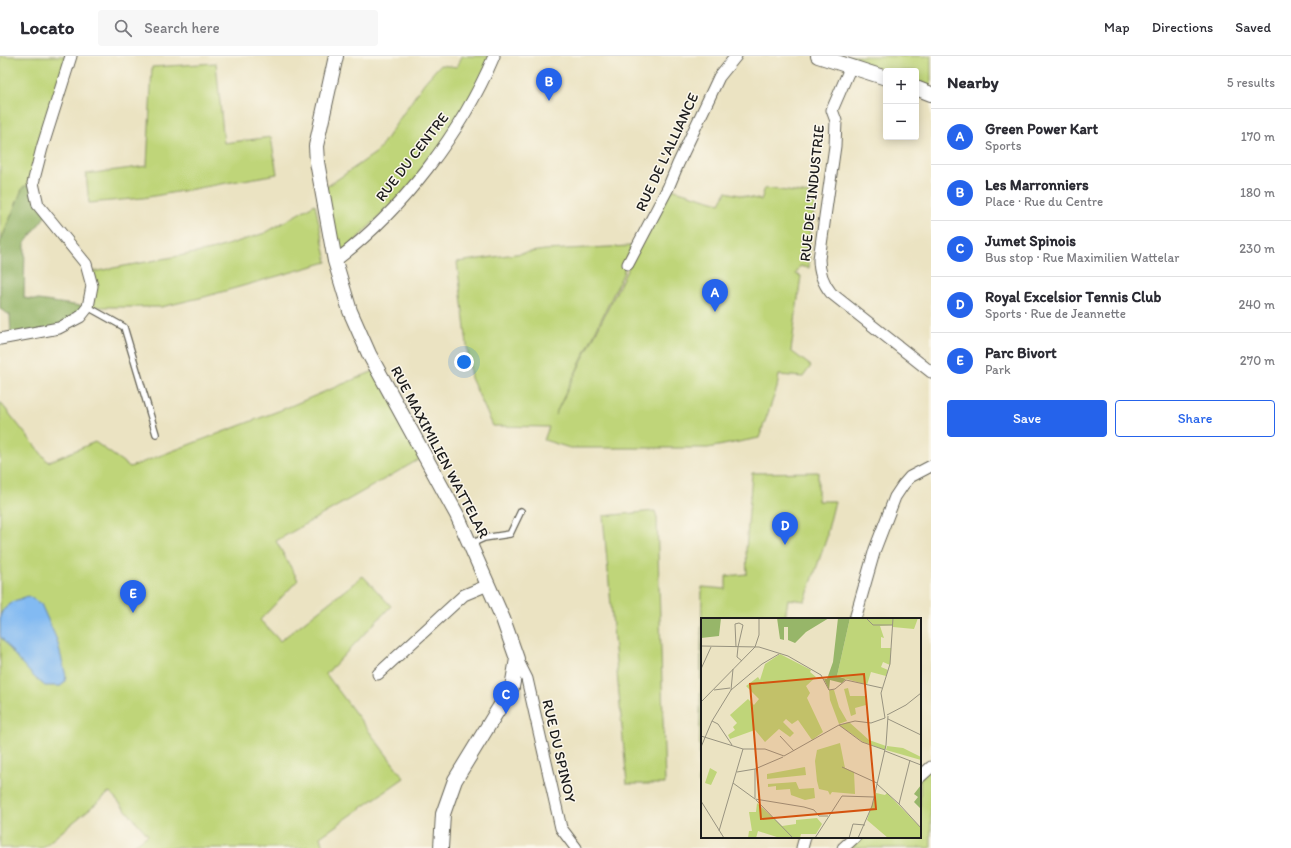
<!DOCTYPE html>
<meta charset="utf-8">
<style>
body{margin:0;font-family:Itim,sans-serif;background:#f7f7f7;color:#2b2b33}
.controls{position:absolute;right:12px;top:12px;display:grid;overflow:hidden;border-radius:4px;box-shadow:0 2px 10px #0003}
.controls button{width:36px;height:36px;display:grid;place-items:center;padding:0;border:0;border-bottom:1px solid #e1e1e2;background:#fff;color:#2b2b33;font:20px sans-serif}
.you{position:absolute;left:464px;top:306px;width:14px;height:14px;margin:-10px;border:3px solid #fff;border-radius:50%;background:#1a73e8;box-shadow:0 0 0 6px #1a73e833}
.badge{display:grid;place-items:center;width:26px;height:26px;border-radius:50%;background:#2563eb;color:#fff;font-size:13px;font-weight:700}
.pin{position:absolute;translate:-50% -33px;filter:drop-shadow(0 1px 2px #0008)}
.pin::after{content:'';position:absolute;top:21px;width:14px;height:12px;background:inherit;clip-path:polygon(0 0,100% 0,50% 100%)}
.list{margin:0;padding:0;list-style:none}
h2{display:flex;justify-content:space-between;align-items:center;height:52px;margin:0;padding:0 16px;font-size:17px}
h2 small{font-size:13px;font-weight:400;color:#7c7c81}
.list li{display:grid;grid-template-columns:26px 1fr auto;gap:12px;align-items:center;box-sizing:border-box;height:56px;padding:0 16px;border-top:1px solid #e1e1e2}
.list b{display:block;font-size:15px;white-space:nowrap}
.list p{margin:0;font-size:13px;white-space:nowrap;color:#7c7c81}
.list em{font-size:13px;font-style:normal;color:#7c7c81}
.actions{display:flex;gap:8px;padding:12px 16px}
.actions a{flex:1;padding:9px 0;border:1px solid #2563eb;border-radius:4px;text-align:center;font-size:14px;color:#2563eb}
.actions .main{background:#2563eb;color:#fff}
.icon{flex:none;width:22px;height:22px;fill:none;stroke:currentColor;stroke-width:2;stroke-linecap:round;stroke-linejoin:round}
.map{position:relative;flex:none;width:931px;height:792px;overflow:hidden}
header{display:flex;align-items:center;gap:24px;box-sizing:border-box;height:56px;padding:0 20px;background:#fff;border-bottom:1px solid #e1e1e2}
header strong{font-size:19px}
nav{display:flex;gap:22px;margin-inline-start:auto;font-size:14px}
.search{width:280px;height:36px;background:#f7f7f7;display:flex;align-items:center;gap:10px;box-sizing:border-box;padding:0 14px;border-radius:4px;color:#7c7c81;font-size:15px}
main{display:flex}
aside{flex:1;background:#fff}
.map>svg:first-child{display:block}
.green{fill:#bfd579;stroke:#6e784a}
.forest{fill:#97b669;stroke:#5a6942}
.water{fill:#82baf2;stroke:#4f6b87}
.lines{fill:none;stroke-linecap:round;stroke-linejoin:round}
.service-casing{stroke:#646256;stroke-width:8}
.minor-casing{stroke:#646256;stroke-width:13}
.tertiary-casing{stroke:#646256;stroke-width:16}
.service{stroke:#fff;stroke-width:5.5}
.minor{stroke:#fff;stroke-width:11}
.tertiary{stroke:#fff;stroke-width:14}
.labels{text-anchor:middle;stroke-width:3;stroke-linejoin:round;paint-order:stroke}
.street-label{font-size:15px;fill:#1c1c1c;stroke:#fbf7ec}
.inset-road{fill:none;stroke:#989380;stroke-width:1}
.view{fill:#d4530e;fill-opacity:0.15;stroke:#d4530e;stroke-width:2}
.inset-edge{fill:none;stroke:#1c1c1c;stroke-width:2}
</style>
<header>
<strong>Locato</strong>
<div class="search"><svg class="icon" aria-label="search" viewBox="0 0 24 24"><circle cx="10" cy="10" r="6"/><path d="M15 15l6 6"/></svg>Search here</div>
<nav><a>Map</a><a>Directions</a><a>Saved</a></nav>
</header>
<main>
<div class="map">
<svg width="931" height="792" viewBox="0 0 931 792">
<rect width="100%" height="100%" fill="#fbf7ec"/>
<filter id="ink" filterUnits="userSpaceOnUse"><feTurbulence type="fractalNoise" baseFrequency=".025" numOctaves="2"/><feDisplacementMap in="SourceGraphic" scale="8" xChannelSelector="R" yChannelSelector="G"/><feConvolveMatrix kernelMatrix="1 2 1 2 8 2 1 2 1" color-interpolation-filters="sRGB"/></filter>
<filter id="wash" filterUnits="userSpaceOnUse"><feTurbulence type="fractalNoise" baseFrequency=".012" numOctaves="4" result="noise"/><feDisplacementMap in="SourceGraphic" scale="16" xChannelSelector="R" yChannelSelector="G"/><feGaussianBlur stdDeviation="0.9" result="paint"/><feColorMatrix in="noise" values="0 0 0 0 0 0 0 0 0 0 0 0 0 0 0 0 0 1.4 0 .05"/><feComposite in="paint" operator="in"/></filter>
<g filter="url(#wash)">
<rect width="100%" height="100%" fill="#ebe3c2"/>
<!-- green -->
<g class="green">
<polygon points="0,0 71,0 33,127 23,131 0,187"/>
<polygon points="462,0 492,0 469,51 426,113 335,205 322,134 377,96 424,27 440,9 457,11"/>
<polygon points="840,0 931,0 931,39 916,33 916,15 886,15"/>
<polygon points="216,7 224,87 271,81 277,118 143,142 89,147 86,118 147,110 152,11"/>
<polygon points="668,132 720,147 726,136 761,144 765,132 817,139 810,176 809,212 800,210 796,218 801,220 791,295 811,310 803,321 779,319 777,332 759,382 708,392 570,392 544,384 549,371 493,370 471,322 457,206 545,194 631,190 623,218 555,359"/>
<polygon points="315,148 327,206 204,241 161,251 88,251 92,216 211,194 265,177"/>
<polygon points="374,315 425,400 276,485 298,524 260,564 280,585 363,520 391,550 326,618 404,722 320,781 323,792 130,792 148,779 110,736 42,792 0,792 0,346 48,406 95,386 130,411 281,354"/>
<polygon points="818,416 818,445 835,445 827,477 827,481 805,545 788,543 785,563 702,563 702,727 699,727 702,531 726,533 726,520 747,518 746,494 752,417"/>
<polygon points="655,455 657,462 665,728 627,728 603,460"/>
<polygon points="931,711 931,792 843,792 855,781 920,781 920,721"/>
</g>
<!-- forest -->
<polygon class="forest" points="33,127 46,159 25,187 24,242 88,251 65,269 11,281 10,259 0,253 0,187 23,131"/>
<!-- water -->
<polygon class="water" points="28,540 41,548 57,584 66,620 65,625 61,630 45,630 34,621 17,602 0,580 0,560 3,554 14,545"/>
</g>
<g filter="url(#ink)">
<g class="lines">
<defs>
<g id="service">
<polyline points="88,251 124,271 156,378"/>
<polyline points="471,488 484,482 510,478 521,455"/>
</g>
<g id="minor">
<path d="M 851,10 L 832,54 L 836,65 L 835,90 L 819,203 C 819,216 822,226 831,237 L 931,316"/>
<path d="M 335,205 C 402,155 462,76 494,0"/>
<polyline points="628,208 668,132 678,108 719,21 736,0"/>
<polyline points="0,283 59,272 80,261 88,251 92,230 86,208 38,149 33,127 42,92 71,0"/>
<polyline points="855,563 875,493 895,441 903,429 910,421 931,410"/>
<polyline points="517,603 527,623 561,772 576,792"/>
<polyline points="378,618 464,539 488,529"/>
<polyline points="920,721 931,711"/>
<polyline points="802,792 805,781"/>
<polyline points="843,792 855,781"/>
</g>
<g id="tertiary">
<polyline points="336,0 316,90 317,106 335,205 350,255 369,298 457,459 503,563 517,603 512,631 455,724 443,758 441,792"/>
<polyline points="818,0 886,22"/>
<polyline points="916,32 931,38"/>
</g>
</defs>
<!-- service casing -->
<use href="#service" class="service-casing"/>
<!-- minor casing -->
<use href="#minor" class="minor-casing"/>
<!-- tertiary casing -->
<use href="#tertiary" class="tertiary-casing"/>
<!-- service -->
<use href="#service" class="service"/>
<!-- minor -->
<use href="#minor" class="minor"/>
<!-- tertiary -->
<use href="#tertiary" class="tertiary"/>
</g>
</g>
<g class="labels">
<!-- street labels -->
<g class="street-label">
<text transform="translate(667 96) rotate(-65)" y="5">RUE DE L'ALLIANCE</text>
<text transform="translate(412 101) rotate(-52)" y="5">RUE DU CENTRE</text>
<text transform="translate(812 137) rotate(-84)" y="5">RUE DE L'INDUSTRIE</text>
<text transform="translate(440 396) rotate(62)" y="5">RUE MAXIMILIEN WATTELAR</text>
<text transform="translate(559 695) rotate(77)" y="5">RUE DU SPINOY</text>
</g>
</g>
<!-- overview -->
<g transform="translate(701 562)">
<rect width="220" height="220" fill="#ebe3c2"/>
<path d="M 149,0 L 217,0 L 213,11 L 192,9 L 192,7 L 179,8 L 183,20 L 180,19 L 180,30 L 190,30 L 189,47 L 182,44 L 180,49 L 187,52 L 185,58 L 170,54 L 166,67 L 136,58 ZM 79,36 L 110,52 L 109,54 L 115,59 L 105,68 L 109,75 L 106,80 L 122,114 L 111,122 L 97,102 L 91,106 L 85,101 L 82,104 L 93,115 L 89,119 L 78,111 L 64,124 L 54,112 L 29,121 L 27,117 L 34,112 L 32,109 L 36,105 L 29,97 L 47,81 L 53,87 L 58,81 L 45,68 L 57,59 L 59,62 L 64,46 ZM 147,70 L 149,78 L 164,78 L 165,87 L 154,90 L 155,96 L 150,98 L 143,71 ZM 128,72 L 133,72 L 138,89 L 146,103 L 138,106 L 129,82 ZM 148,104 L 168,122 L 185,128 L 184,132 L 162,124 L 138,107 ZM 139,125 L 144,150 L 153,154 L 154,176 L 131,174 L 129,177 L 127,173 L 118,171 L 116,163 L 114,143 L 116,132 ZM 186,128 L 202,130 L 220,139 L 220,142 L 185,132 ZM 104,149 L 105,157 L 66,161 L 66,156 ZM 9,150 L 16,154 L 10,167 L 4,165 ZM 95,164 L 98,171 L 113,170 L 114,180 L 104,182 L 90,177 L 89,171 L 75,172 L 75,168 L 67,169 L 67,166 ZM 175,175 L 184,177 L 186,175 L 220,210 L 220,220 L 187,220 L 166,202 ZM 56,185 L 81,208 L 95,206 L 95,202 L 116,200 L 121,206 L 115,216 L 100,216 L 99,220 L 79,220 L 57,213 L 55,220 L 47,220 L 48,213 L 51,213 L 48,194 L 55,194 Z" fill="#bfd579"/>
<path d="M 0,0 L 20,0 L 18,18 L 0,20 ZM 76,0 L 128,0 L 105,14 L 94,25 L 87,22 L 87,9 L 83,9 L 83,22 L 79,21 ZM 137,0 L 149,0 L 136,58 L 145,61 L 141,65 L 129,62 L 128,72 L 123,61 L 126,61 L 132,44 ZM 220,167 L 219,173 L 219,190 L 213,184 L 217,179 L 213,176 Z" fill="#97b669"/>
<path class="inset-road" d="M 165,0 L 172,7 L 192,7M 0,28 L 58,29 L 87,38 L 120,57 L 128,72 L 134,71 L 145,62 L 181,70M 35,29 L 34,6 L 38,5 L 42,7 L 37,29M 37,29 L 36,39 L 41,43M 0,51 L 10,29M 13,72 L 29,70M 30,72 L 32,51M 0,84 L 54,29 L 58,17 L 58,0M 186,97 L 205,87 L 220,75M 184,100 L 180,75 L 189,46 L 192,0M 187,101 L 220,117M 11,103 L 17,106 L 31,127M 138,107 L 161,124 L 184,132M 0,118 L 42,131 L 64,131 L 83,138 L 138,107 L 154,103 L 170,105 L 184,100M 79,118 L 93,133M 0,129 L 11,103 L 30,72 L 61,46 L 78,36M 184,133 L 220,147M 141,149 L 176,165M 36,154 L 54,151 L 82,139M 32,165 L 54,181 L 103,189 L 113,192 L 118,198 L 127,198M 176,166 L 198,186 L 220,210M 54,180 L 54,151M 55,182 L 92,220M 0,183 L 23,220M 198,186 L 209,142M 18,213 L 42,131M 114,220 L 141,178 L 173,179M 148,220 L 152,206 L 164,207M 157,220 L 171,188 L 185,127 L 187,98"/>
<path class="view" d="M 163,56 L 175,191 L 60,201 L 49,66 Z"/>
<rect width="220" height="220" class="inset-edge"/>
</g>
</svg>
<div class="controls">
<button>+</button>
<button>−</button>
</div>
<div class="you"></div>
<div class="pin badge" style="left:715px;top:256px">A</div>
<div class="pin badge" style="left:549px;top:45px">B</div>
<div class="pin badge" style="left:506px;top:658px">C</div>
<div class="pin badge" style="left:785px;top:489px">D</div>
<div class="pin badge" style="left:133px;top:557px">E</div>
</div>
<aside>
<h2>Nearby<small>5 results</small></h2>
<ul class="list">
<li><span class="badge">A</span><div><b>Green Power Kart</b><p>Sports</p></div><em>170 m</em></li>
<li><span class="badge">B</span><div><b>Les Marronniers</b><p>Place · Rue du Centre</p></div><em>180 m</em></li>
<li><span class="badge">C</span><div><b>Jumet Spinois</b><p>Bus stop · Rue Maximilien Wattelar</p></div><em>230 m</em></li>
<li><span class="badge">D</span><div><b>Royal Excelsior Tennis Club</b><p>Sports · Rue de Jeannette</p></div><em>240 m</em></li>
<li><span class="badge">E</span><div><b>Parc Bivort</b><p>Park</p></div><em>270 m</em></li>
</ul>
<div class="actions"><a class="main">Save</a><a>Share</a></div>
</aside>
</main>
